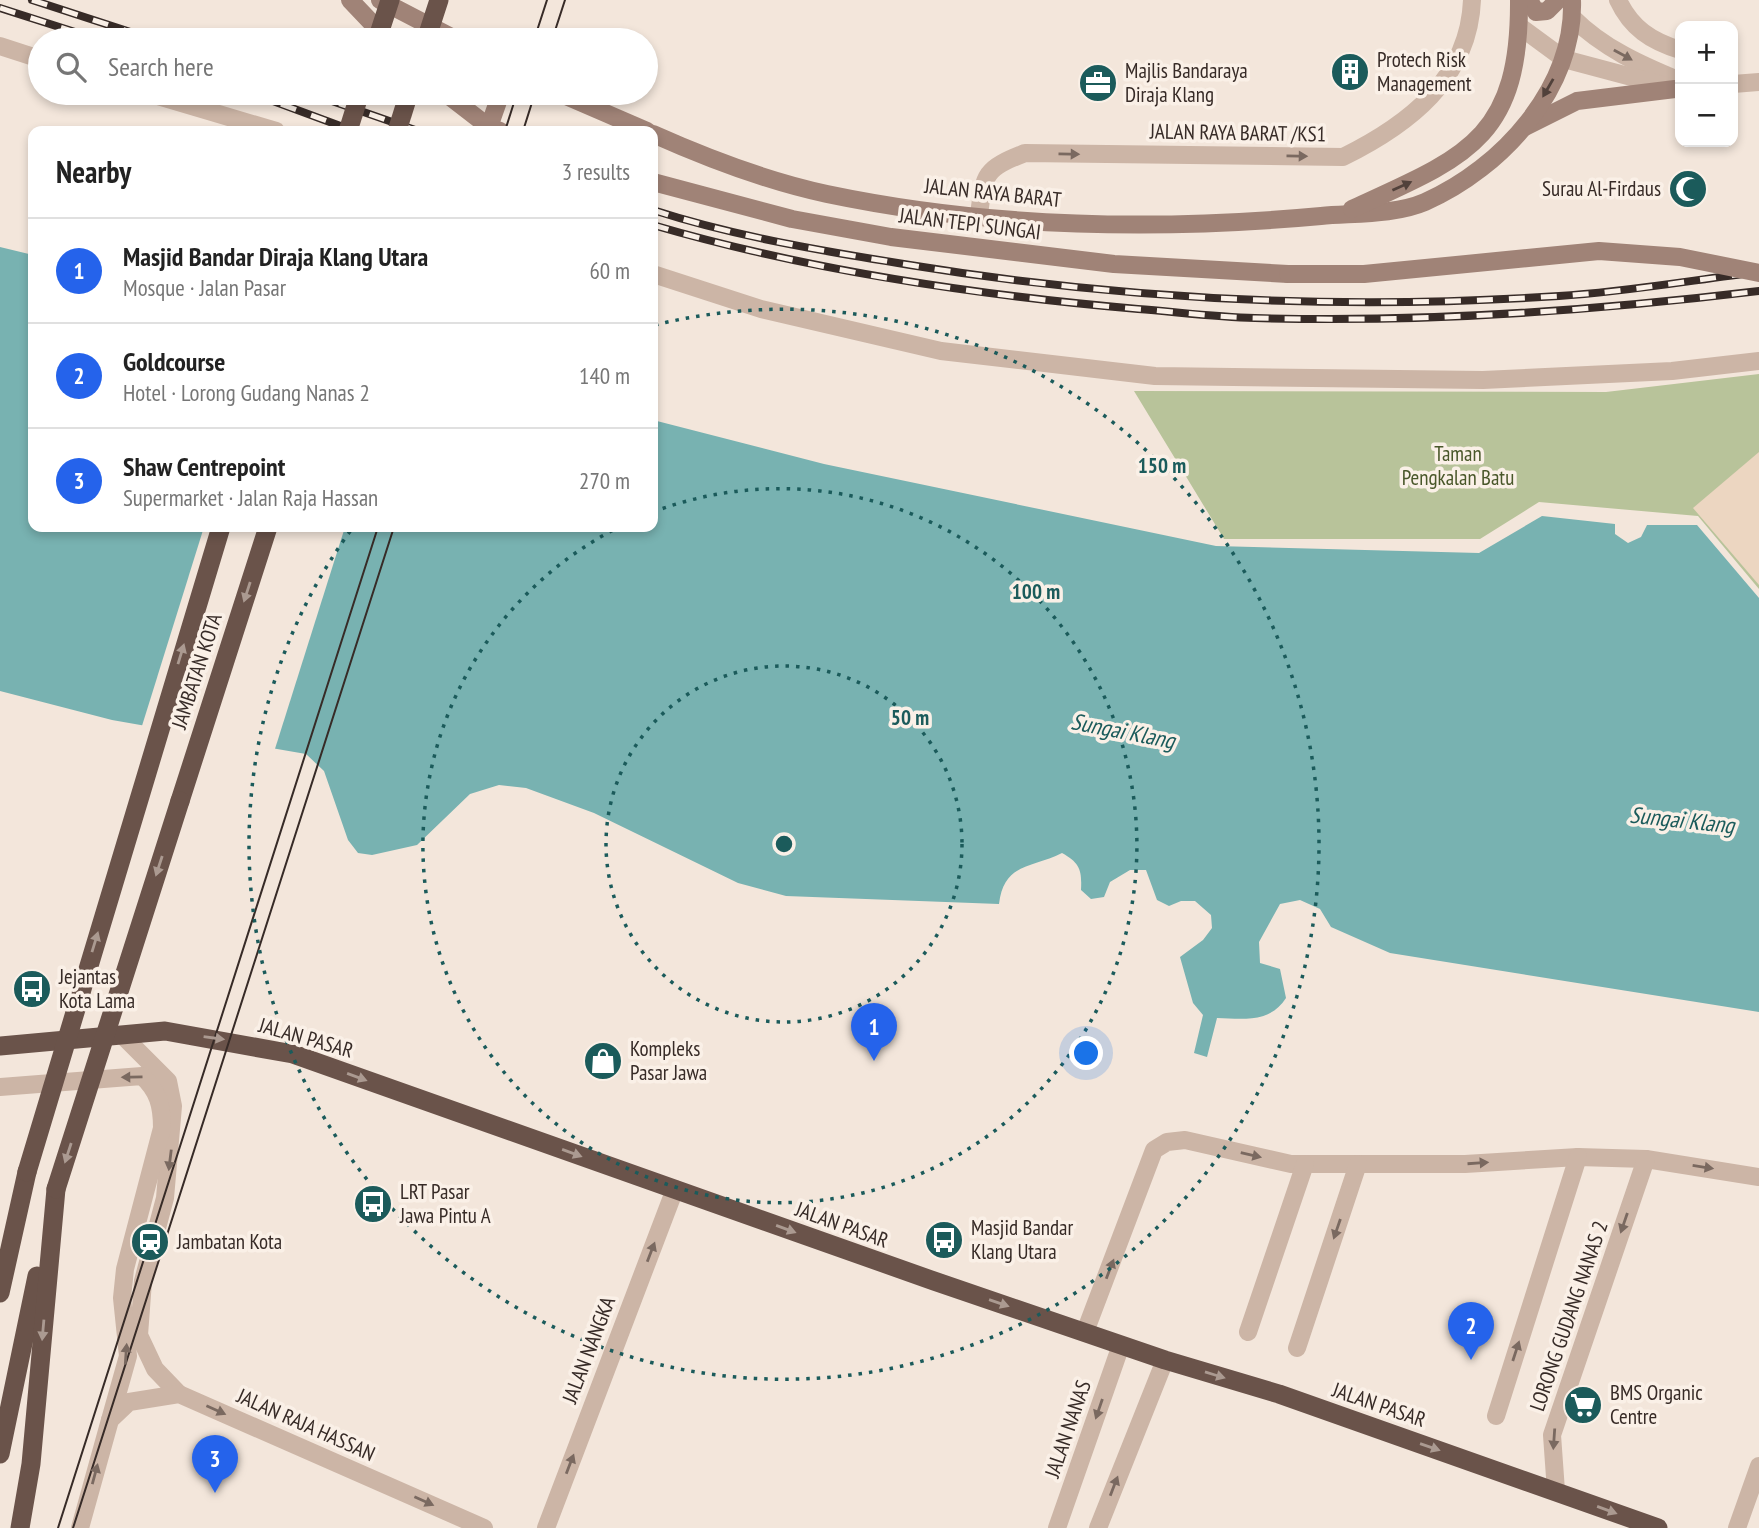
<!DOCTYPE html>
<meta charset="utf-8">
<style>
body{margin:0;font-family:"PT Sans Narrow",sans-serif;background:#f6f6f6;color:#222}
.controls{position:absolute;right:21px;top:21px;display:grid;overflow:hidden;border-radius:14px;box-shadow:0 4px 10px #0003}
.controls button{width:63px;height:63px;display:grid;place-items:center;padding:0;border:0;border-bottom:2px solid #e0e0e0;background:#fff;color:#222;font:35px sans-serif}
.you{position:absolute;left:1087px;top:1054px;width:24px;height:24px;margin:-18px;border:5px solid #fff;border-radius:50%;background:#1a73e8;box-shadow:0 0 0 10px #1a73e833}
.badge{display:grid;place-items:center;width:46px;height:46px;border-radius:50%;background:#2563eb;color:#fff;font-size:23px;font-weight:700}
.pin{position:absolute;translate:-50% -58px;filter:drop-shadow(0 2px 4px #0008)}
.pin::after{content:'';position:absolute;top:37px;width:24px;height:21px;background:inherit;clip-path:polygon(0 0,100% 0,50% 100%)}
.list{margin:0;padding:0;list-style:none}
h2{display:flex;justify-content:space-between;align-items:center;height:91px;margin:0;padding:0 28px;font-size:30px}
h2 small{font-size:23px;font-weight:400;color:#767676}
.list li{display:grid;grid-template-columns:46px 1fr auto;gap:21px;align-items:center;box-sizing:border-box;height:105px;padding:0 28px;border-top:2px solid #e0e0e0}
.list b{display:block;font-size:26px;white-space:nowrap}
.list p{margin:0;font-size:23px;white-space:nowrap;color:#767676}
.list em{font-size:23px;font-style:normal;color:#767676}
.icon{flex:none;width:38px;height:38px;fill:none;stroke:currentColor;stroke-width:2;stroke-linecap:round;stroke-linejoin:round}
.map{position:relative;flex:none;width:1759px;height:1528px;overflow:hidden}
.search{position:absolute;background:#fff;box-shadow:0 4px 10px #0003;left:28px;top:28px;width:630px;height:77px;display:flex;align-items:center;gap:18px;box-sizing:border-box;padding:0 24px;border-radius:38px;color:#767676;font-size:26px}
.panel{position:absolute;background:#fff;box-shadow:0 4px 10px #0003;left:28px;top:126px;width:630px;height:406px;border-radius:14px}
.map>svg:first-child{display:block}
.green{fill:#b8c39a}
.plaza{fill:#ecd6c1}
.water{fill:#78b2b1}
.pier{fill:#f3e6db}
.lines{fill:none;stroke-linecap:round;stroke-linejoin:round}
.minor{stroke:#ccb5a6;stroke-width:18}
.tertiary{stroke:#ccb5a6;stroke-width:18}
.secondary{stroke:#a08377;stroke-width:18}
.trunk{stroke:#6a534a;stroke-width:19}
.tram{stroke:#372b27;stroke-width:2}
.rail-casing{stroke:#372b27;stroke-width:8}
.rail{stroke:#faf0e7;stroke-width:5;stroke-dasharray:16;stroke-linecap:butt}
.secondary-bridge{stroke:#a08377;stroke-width:18}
.trunk-bridge{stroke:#6a534a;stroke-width:19}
.oneway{fill:#7a6960}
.oneway2{fill:#51413b}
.oneway3{fill:#ab9a91}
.ring{fill:none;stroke:#1b5b5b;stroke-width:3.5;stroke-dasharray:3.5 7}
.labels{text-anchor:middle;stroke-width:7;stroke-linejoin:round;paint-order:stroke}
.poi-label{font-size:21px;fill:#372b27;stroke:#faf0e7;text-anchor:start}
.street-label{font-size:21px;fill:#372b27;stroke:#faf0e7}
.park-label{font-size:21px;fill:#49572a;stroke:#faf0e7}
.water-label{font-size:23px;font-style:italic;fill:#1b5b5b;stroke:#faf0e7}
.centre{fill:#1b5b5b;stroke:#faf0e7;stroke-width:3.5}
.ring-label{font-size:21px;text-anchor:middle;font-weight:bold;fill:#1b5b5b;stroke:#faf0e7;stroke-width:7;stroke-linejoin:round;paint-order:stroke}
</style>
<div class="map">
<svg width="1759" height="1528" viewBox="0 0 1759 1528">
<rect width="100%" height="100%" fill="#f3e6db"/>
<!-- green -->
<polygon class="green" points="1759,374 1759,589 1698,516 1539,502 1480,539 1224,539 1134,391 1606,392"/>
<!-- plaza -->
<polygon class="plaza" points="1759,452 1759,585 1693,508"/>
<!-- water -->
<path class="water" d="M 0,247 L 33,255 L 33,527 L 653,527 L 653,420 L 824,464 L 1216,546 L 1479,553 L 1542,516 L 1615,524 L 1615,534 L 1628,543 L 1641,537 L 1647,525 L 1697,525 L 1759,598 L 1759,1012 L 1390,953 L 1331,927 L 1320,909 L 1300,900 L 1280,904 L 1259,942 L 1260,963 L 1280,969 L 1286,998 C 1270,1023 1244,1019 1217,1018 L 1207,1057 L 1194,1053 L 1203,1015 L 1193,1003 L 1180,957 L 1203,940 L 1212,928 L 1211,915 L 1195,901 L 1181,901 L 1169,906 L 1157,900 L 1146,870 L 1130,870 L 1110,882 L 1104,897 L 1091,899 L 1081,890 C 1082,870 1080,863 1062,853 C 1033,868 1004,862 999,904 L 786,896 L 738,883 L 594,813 L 526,788 L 499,785 L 470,794 L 417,845 L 372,855 L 358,853 L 348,840 L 324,771 L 306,754 L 112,720 L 0,691 Z"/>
<!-- pier -->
<polygon class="pier" points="204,527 345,527 274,752 141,729"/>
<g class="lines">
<!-- minor -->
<g class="minor">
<path d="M 1618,0 C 1631,28 1651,41 1680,50"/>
<polyline points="0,46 40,59"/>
<polyline points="148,93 276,131"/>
<path d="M 979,215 C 984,174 984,169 1025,153 L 1343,157 C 1408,125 1469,79 1472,0"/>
<polyline points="653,274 761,309 941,351 1155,376 1483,380 1672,371 1759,361"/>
<polyline points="124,1037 168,1081 173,1106 165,1198 143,1281 139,1335 155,1369 179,1394"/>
<path d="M 0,1087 L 142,1076 C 158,1091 162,1105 162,1128 L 125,1269 L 122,1298 L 128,1356 L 110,1420"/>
<polyline points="1085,1332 1154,1150 1167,1142 1185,1140 1291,1164 1465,1164 1578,1157 1646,1159 1759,1177"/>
<polyline points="1248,1332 1305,1164"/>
<polyline points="1297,1348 1358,1164"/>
<polyline points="1496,1416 1578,1157"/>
<polyline points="1556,1491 1552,1435 1646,1159"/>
<polyline points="546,1528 675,1189"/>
<polyline points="1737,1528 1759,1466"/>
</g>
<!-- tertiary -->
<g class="tertiary">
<path d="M 1573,18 C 1603,48 1641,65 1680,81"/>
<polyline points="1519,26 1564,59 1673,88"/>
<polyline points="1733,84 1759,82"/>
<polyline points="80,1528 110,1420 129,1402 179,1394 484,1528"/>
<polyline points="1057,1528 1121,1345"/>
<polyline points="1098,1528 1165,1360"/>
</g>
<!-- secondary -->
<g class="secondary">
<polyline points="350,0 388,40"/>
<polyline points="380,0 457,40"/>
<polyline points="1529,0 1536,12 1547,11 1558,0"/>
<polyline points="445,93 489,127 500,131"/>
<polyline points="559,93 647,131"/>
<polyline points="489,127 501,93"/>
<polyline points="1525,127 1577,101 1675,89"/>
<path d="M 653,134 C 709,159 766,181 827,194 C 989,228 1157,231 1321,216 C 1354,213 1395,215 1425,202 C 1502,168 1575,88 1572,0"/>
<polyline points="653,182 792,219 891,237 1114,264 1288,274"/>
<path d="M 1352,209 C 1466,157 1520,139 1519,0"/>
</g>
<!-- trunk -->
<g class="trunk">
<polyline points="180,801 268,527"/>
<polyline points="0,1046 165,1031 293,1054 934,1281 1165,1360 1279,1394 1658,1528"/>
<polyline points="0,1293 27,1172"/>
<polyline points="0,1454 37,1276"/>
<polyline points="20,1528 31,1464 56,1189"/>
</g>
<!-- tram -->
<g class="tram">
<polyline points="534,40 547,0"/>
<polyline points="552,40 565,0"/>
<polyline points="505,131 517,93"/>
<polyline points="523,131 535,93"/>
<polyline points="58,1528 378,527"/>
<polyline points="73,1528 394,527"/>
</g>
<defs>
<g id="rail">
<polyline points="32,0 155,40"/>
<polyline points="0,8 100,40"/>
<polyline points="251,93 354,131"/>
<polyline points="309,93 418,131"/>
<path d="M 653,210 C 737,237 823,251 910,265 C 1124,300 1342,310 1559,296 C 1625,292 1693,280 1759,272"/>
<path d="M 653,225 C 810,271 975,295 1138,309 C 1177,312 1216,317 1255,318 C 1423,323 1592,311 1759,291"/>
</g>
</defs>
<!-- rail casing -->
<use href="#rail" class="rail-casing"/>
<!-- rail -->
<use href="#rail" class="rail"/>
<!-- secondary-bridge -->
<polyline class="secondary-bridge" points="1288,274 1364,274 1599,251 1680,257 1759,273"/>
<!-- trunk-bridge -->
<g class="trunk-bridge">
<polyline points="377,40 390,0"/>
<polyline points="426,40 439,0"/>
<polyline points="348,131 360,93"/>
<polyline points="397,131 409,93"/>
<polyline points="27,1172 221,527"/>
<polyline points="56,1189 180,801"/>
</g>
</g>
<!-- one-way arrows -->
<defs><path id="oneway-solid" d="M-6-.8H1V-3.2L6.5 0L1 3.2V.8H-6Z" transform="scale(1.75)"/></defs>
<g class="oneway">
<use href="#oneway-solid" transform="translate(1623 55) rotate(29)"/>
<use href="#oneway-solid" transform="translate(1069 154) rotate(1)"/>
<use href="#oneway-solid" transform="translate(1297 156) rotate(1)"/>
<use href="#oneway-solid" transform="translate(132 1077) rotate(179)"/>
<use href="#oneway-solid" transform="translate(1251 1155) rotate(13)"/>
<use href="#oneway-solid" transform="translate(170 1160) rotate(97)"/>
<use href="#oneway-solid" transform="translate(1478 1163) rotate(-4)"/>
<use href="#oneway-solid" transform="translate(1703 1167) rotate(9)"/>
<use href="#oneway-solid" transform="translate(1624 1223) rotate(109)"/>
<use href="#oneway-solid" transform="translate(1337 1229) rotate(109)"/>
<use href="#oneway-solid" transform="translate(651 1252) rotate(-69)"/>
<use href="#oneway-solid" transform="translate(1110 1269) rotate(-69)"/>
<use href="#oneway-solid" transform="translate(1516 1351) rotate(-72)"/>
<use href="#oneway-solid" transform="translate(126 1354) rotate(-86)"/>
<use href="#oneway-solid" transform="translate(1099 1409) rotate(109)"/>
<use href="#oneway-solid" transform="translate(216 1410) rotate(24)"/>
<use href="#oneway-solid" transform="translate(1554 1439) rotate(94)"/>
<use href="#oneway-solid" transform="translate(570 1464) rotate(-69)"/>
<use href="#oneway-solid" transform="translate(95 1474) rotate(-75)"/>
<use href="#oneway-solid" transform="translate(1114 1486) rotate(-69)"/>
<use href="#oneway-solid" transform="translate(424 1501) rotate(24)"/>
</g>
<g class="oneway2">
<use href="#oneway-solid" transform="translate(1548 88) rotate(120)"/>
<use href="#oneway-solid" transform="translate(1402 186) rotate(-24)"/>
</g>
<g class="oneway3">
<use href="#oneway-solid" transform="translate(247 592) rotate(108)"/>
<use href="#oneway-solid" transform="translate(181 654) rotate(-73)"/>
<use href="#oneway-solid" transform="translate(159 866) rotate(108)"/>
<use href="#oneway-solid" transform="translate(95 942) rotate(-73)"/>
<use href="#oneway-solid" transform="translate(214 1038) rotate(8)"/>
<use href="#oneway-solid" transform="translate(357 1077) rotate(20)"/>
<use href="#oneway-solid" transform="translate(68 1153) rotate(108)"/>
<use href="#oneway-solid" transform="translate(572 1153) rotate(20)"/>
<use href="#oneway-solid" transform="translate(786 1229) rotate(20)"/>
<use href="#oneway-solid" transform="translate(999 1303) rotate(19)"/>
<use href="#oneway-solid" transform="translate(43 1330) rotate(95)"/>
<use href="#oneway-solid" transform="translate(1215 1375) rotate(17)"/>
<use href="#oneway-solid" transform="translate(1430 1447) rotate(19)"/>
<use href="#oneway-solid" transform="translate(1607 1510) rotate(20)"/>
</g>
<!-- distance rings -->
<g class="ring">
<circle cx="784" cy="844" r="178"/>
<path d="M653 512A357 357 0 1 1 619 527"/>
<path d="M655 325A535 535 0 1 1 351 530"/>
</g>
<!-- icons -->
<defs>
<symbol id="building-disc" viewBox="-11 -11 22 22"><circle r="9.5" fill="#1b5b5b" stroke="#faf0e7"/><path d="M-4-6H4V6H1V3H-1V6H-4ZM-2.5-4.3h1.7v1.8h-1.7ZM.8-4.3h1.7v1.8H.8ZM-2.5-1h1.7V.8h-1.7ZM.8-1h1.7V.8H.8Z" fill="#fff"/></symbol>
<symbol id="office-disc" viewBox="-11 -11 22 22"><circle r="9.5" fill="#1b5b5b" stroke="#faf0e7"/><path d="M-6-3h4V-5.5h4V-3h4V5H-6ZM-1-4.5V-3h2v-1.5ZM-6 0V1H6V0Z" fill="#fff"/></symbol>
<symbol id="mosque-disc" viewBox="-11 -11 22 22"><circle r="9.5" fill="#1b5b5b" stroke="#faf0e7"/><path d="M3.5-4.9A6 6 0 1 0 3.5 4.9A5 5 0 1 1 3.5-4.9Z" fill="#fff"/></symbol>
<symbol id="bus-disc" viewBox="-11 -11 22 22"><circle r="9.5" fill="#1b5b5b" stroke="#faf0e7"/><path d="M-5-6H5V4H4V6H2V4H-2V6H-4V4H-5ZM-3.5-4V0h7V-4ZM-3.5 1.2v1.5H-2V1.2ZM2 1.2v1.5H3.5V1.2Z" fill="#fff"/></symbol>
<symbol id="shop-disc" viewBox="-11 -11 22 22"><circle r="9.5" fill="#1b5b5b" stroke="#faf0e7"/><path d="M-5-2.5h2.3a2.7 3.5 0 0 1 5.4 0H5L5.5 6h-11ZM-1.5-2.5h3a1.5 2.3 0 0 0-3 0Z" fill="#fff"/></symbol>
<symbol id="station-disc" viewBox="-11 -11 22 22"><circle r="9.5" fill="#1b5b5b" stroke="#faf0e7"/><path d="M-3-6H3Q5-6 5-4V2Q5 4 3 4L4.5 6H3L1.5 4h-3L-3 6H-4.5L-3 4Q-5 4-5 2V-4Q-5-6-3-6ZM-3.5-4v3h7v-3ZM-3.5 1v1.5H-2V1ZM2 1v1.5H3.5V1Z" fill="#fff"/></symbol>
<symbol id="supermarket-disc" viewBox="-11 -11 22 22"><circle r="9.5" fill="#1b5b5b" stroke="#faf0e7"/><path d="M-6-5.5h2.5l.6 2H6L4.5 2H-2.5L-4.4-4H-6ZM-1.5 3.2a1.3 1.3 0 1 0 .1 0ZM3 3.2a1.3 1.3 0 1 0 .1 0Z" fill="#fff"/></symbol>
</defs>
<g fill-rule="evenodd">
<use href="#building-disc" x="1328" y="50" width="44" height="44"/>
<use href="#office-disc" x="1076" y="61" width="44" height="44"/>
<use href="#mosque-disc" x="1666" y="167" width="44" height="44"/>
<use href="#bus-disc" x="10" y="967" width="44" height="44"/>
<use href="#shop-disc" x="581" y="1039" width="44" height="44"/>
<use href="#bus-disc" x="351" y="1182" width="44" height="44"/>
<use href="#bus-disc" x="922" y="1218" width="44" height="44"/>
<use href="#station-disc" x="128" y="1220" width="44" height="44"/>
<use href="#supermarket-disc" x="1561" y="1383" width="44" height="44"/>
</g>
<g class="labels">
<!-- poi labels -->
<g class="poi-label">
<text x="1377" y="67">Protech Risk<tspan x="1377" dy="24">Management</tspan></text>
<text x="1125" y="78">Majlis Bandaraya<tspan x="1125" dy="24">Diraja Klang</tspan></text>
<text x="1661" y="196" text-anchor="end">Surau Al-Firdaus</text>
<text x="59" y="984">Jejantas<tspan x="59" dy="24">Kota Lama</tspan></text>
<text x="630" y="1056">Kompleks<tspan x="630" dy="24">Pasar Jawa</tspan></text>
<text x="400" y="1199">LRT Pasar<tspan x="400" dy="24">Jawa Pintu A</tspan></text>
<text x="971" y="1235">Masjid Bandar<tspan x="971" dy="24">Klang Utara</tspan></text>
<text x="177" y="1249">Jambatan Kota</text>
<text x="1610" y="1400">BMS Organic<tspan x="1610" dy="24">Centre</tspan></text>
</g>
<!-- street labels -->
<g class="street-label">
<text transform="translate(1238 133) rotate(1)" y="7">JALAN RAYA BARAT /KS1</text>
<text transform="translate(993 193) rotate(6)" y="7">JALAN RAYA BARAT</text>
<text transform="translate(970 224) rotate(7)" y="7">JALAN TEPI SUNGAI</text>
<text transform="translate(197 671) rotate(-72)" y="7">JAMBATAN KOTA</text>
<text transform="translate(306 1038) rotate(16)" y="7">JALAN PASAR</text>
<text transform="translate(842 1225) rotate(20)" y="7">JALAN PASAR</text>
<text transform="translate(1569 1316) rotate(-71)" y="7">LORONG GUDANG NANAS 2</text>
<text transform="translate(589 1350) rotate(-69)" y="7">JALAN NANGKA</text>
<text transform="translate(1379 1405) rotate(19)" y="7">JALAN PASAR</text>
<text transform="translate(306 1425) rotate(24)" y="7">JALAN RAJA HASSAN</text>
<text transform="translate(1068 1429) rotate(-71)" y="7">JALAN NANAS</text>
</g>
<!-- park labels -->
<g class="park-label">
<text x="1458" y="461">Taman<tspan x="1458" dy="24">Pengkalan Batu</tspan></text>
</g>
<!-- water labels -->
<g class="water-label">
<text transform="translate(1123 731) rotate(11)" y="8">Sungai Klang</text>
<text transform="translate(1682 820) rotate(6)" y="8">Sungai Klang</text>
</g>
</g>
<circle cx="784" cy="844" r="10" class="centre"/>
<g class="ring-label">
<text x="1162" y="473">150 m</text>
<text x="1036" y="599">100 m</text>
<text x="910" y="725">50 m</text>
</g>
</svg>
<div class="controls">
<button>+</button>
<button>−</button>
</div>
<div class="you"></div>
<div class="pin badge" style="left:874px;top:1061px">1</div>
<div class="pin badge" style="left:1471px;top:1360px">2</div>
<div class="pin badge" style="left:215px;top:1493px">3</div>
<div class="search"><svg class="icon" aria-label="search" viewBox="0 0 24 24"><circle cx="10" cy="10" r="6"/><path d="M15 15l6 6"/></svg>Search here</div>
<section class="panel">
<h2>Nearby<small>3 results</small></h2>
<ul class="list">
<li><span class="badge">1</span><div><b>Masjid Bandar Diraja Klang Utara</b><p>Mosque · Jalan Pasar</p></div><em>60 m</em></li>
<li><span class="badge">2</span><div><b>Goldcourse</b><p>Hotel · Lorong Gudang Nanas 2</p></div><em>140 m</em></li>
<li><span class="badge">3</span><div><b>Shaw Centrepoint</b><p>Supermarket · Jalan Raja Hassan</p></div><em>270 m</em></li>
</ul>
</section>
</div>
